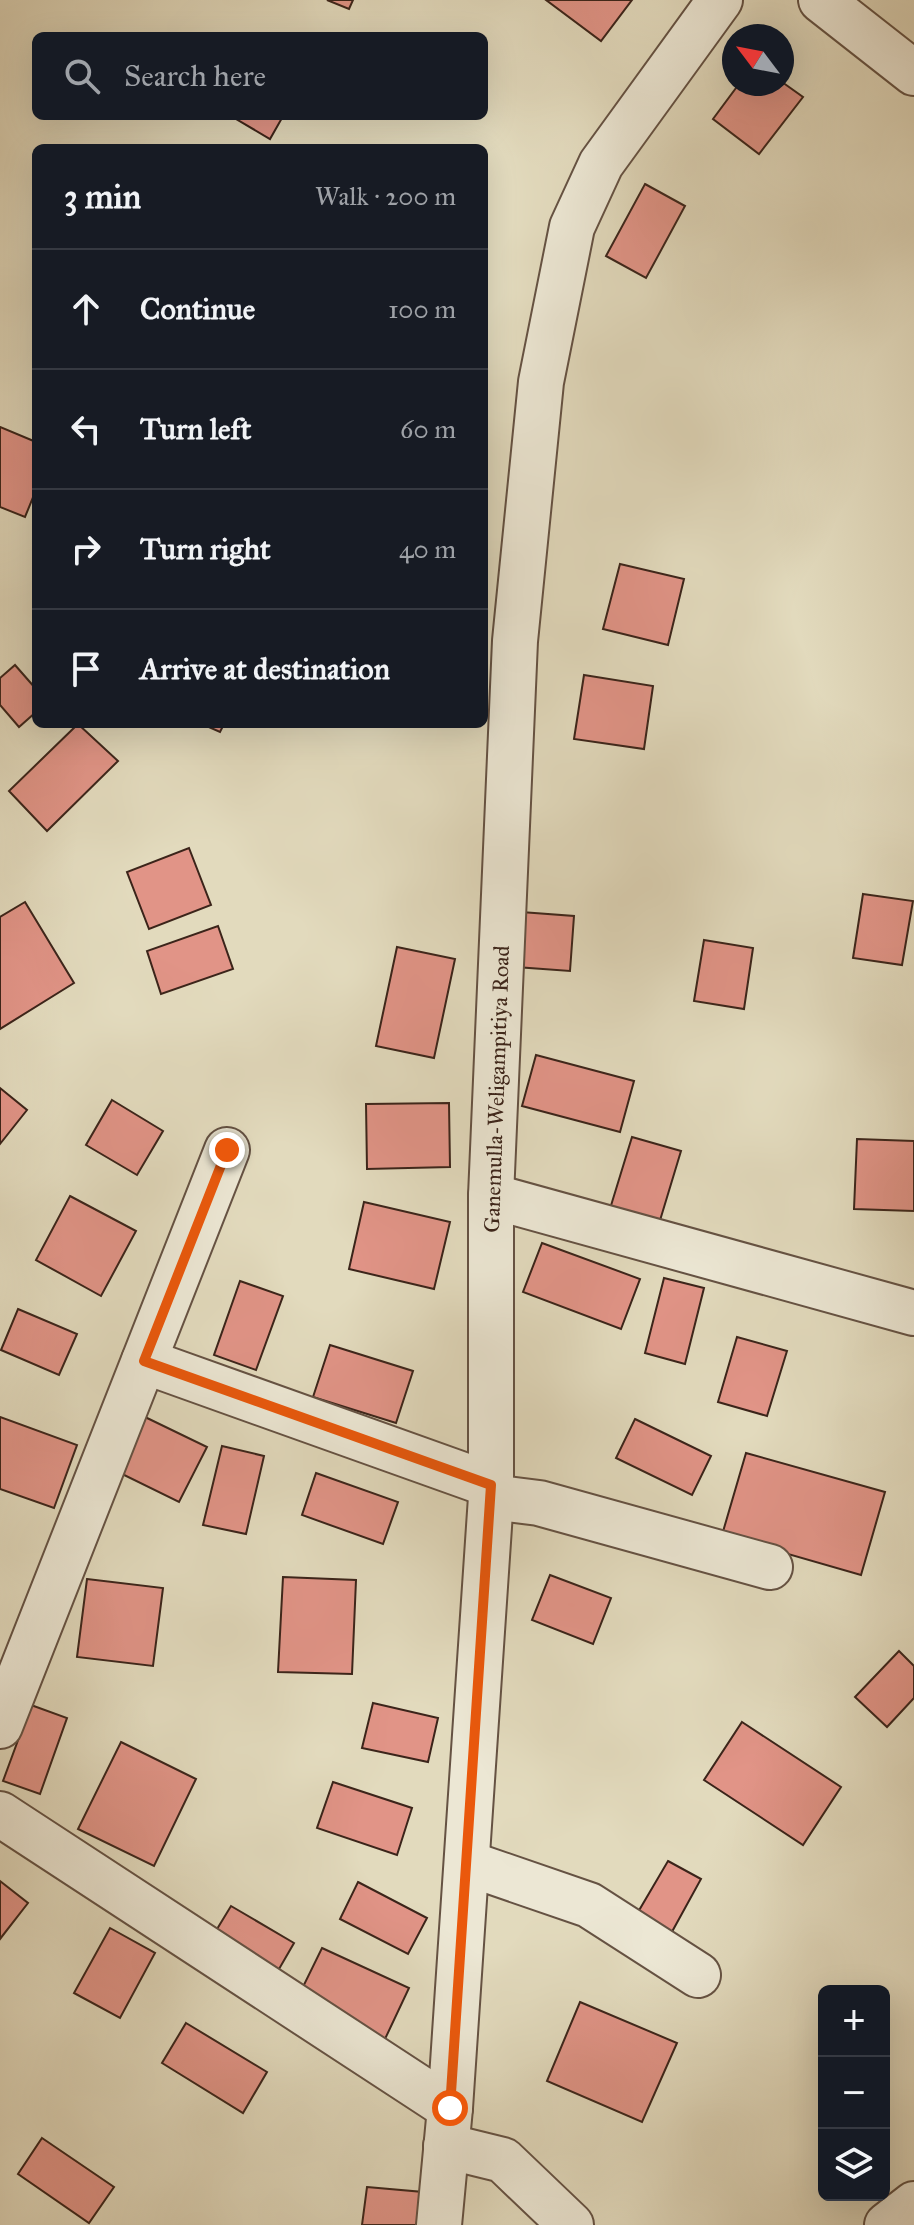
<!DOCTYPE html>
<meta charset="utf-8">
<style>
body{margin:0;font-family:"IM FELL Great Primer",serif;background:#20242c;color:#f1f3f6}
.controls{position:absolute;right:24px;bottom:24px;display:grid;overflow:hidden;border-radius:12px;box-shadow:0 8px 32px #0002}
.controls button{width:72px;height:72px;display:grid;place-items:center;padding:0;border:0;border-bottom:2px solid #363941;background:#171b24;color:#f1f3f6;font:40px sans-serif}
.compass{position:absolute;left:722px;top:24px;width:72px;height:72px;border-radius:50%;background:#171b24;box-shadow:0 8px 32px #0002;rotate:302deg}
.stop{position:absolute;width:24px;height:24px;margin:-18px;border:6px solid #ea580c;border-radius:50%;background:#fff}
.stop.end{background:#ea580c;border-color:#fff;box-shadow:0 2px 8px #0008}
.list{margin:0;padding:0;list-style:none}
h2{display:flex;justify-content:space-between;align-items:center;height:104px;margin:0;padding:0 32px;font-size:34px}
h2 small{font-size:26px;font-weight:400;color:#9ea1a6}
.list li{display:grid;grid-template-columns:52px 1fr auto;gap:24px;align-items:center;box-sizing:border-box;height:120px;padding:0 32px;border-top:2px solid #363941}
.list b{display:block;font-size:30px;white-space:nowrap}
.list em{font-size:26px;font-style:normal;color:#9ea1a6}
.icon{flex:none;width:44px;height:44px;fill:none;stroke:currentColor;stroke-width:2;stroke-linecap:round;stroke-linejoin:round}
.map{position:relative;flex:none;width:914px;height:2225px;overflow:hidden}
.search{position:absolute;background:#171b24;box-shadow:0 8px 32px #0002;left:32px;top:32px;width:456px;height:88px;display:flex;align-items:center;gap:20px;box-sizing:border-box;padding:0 28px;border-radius:12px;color:#9ea1a6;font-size:30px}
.panel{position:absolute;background:#171b24;box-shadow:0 8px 32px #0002;left:32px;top:144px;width:456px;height:584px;border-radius:12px}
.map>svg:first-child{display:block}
.building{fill:#e19487;stroke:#3b241a;stroke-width:2}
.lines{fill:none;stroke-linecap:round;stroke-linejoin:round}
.minor-casing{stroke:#655243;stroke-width:48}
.minor{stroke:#ece7d4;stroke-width:44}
.route{stroke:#ea580c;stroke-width:10}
.labels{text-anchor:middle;stroke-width:7;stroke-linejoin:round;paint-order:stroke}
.street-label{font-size:22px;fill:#3b241a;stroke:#ece7d4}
</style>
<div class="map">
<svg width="914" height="2225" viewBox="0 0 914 2225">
<rect width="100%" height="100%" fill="#e2dabd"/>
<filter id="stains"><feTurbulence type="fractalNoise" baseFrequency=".0025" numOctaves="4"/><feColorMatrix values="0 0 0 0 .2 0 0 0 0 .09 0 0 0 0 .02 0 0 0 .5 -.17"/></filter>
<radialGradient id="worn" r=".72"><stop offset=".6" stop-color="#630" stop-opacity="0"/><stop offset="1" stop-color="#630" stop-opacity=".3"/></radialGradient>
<!-- building -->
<g class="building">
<polygon points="327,0 353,0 349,9"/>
<polygon points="546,0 632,0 601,41"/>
<polygon points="782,82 803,97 759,154 713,119 739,84"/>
<polygon points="231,116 280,116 282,118 270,139"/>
<polygon points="645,184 685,206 646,278 606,256"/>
<polygon points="0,427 36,442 36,490 25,517 0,507"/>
<polygon points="620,564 684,579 668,645 603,629"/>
<polygon points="15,665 36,689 36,712 19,727 0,705 0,678"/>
<polygon points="584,675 653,686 644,749 574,739"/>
<polygon points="78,724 118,761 47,831 9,791"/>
<polygon points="202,724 224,724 220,732"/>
<polygon points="189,848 211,905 149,929 127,872"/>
<polygon points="863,894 913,901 902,965 853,958"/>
<polygon points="25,902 74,983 0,1029 0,917"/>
<polygon points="521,912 574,916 570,971 516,967"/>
<polygon points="218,926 233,969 161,994 147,951"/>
<polygon points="704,940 753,948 744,1009 694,1001"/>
<polygon points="397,947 455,959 434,1058 376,1046"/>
<polygon points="536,1055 634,1081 620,1132 522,1106"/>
<polygon points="0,1088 27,1110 0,1144"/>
<polygon points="112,1100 163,1131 137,1175 86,1145"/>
<polygon points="449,1103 450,1167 367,1169 366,1104"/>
<polygon points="632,1137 681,1151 658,1227 609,1212"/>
<polygon points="857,1139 914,1141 914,1211 854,1209"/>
<polygon points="70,1196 136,1231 101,1296 36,1260"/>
<polygon points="364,1202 450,1222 434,1289 349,1269"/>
<polygon points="542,1243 640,1279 621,1329 523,1292"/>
<polygon points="664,1278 704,1288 685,1364 645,1353"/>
<polygon points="240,1281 283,1296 256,1370 214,1355"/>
<polygon points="18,1309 77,1334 59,1375 1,1350"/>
<polygon points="737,1337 787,1351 767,1416 718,1402"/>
<polygon points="330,1345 413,1371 396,1423 313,1397"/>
<polygon points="0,1417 77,1445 54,1508 0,1489"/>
<polygon points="145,1417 207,1447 179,1502 118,1472"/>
<polygon points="635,1419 711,1456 692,1495 616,1458"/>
<polygon points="222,1446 264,1456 246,1534 203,1525"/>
<polygon points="746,1453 885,1492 861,1575 722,1535"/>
<polygon points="316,1473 398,1502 383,1544 302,1515"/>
<polygon points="550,1575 611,1598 593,1644 532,1620"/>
<polygon points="283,1577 356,1580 352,1674 278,1672"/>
<polygon points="87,1579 163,1588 153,1666 77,1657"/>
<polygon points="899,1651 914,1666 914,1698 887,1727 855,1697"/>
<polygon points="373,1703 438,1718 428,1762 362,1748"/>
<polygon points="31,1705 67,1718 40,1794 3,1781"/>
<polygon points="742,1722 841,1787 803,1845 704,1780"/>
<polygon points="121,1742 196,1779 154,1866 78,1829"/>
<polygon points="333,1782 412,1808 397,1855 317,1828"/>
<polygon points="668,1861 701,1879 668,1939 634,1919"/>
<polygon points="0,1881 28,1903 0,1939"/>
<polygon points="358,1882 427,1918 408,1954 340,1919"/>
<polygon points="231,1906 294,1943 275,1976 211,1939"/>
<polygon points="110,1928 155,1953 120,2018 74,1993"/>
<polygon points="322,1948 409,1988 385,2039 298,1997"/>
<polygon points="580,2002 677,2043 642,2122 547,2081"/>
<polygon points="186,2023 267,2072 243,2113 162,2063"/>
<polygon points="42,2138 114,2187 89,2223 18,2174"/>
<polygon points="367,2187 423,2192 419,2225 362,2225"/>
</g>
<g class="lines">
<defs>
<g id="minor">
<polyline points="821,0 914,73"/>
<polyline points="491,1196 914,1313"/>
<polyline points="144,1361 491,1485"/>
<polyline points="491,1497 539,1503 770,1567"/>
<polyline points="0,1726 227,1150"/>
<polyline points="0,1814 450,2108"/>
<polyline points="467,1863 589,1905 698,1975"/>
<polyline points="446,2146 503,2160 571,2225"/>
<polyline points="439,2225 450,2108 491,1497 491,1196 503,918 515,641 541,382 572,227 601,164 720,0"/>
<polyline points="887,2225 914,2204"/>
</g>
</defs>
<!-- minor casing -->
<use href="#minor" class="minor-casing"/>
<!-- minor -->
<use href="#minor" class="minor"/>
</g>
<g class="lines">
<!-- route -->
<polyline class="route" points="227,1150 144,1361 491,1485 450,2108"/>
</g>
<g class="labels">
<!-- street labels -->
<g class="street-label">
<text transform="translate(496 1089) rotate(-88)" y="8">Ganemulla-Weligampitiya Road</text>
</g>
</g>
<rect width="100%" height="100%" filter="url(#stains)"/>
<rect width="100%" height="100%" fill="url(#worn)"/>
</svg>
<div class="controls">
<button>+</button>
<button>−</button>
<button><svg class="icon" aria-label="layers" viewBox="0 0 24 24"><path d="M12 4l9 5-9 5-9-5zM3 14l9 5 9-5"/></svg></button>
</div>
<svg class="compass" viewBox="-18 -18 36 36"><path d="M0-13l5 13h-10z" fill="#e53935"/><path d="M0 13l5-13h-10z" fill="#9ea1a6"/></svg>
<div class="stop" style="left:450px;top:2108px"></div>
<div class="stop end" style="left:227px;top:1150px"></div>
<div class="search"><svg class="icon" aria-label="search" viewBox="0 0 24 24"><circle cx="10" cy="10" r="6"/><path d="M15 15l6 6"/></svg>Search here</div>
<section class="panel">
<h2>3 min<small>Walk · 200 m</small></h2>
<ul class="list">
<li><svg class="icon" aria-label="ahead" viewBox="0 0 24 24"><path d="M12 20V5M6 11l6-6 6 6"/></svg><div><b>Continue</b></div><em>100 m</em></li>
<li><svg class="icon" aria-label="left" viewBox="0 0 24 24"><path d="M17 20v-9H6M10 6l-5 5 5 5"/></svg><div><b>Turn left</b></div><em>60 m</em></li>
<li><svg class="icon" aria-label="right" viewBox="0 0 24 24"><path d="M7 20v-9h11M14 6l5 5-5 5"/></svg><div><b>Turn right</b></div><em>40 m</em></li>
<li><svg class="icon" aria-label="arrive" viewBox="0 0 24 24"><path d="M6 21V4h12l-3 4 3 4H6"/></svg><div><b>Arrive at destination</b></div></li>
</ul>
</section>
</div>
